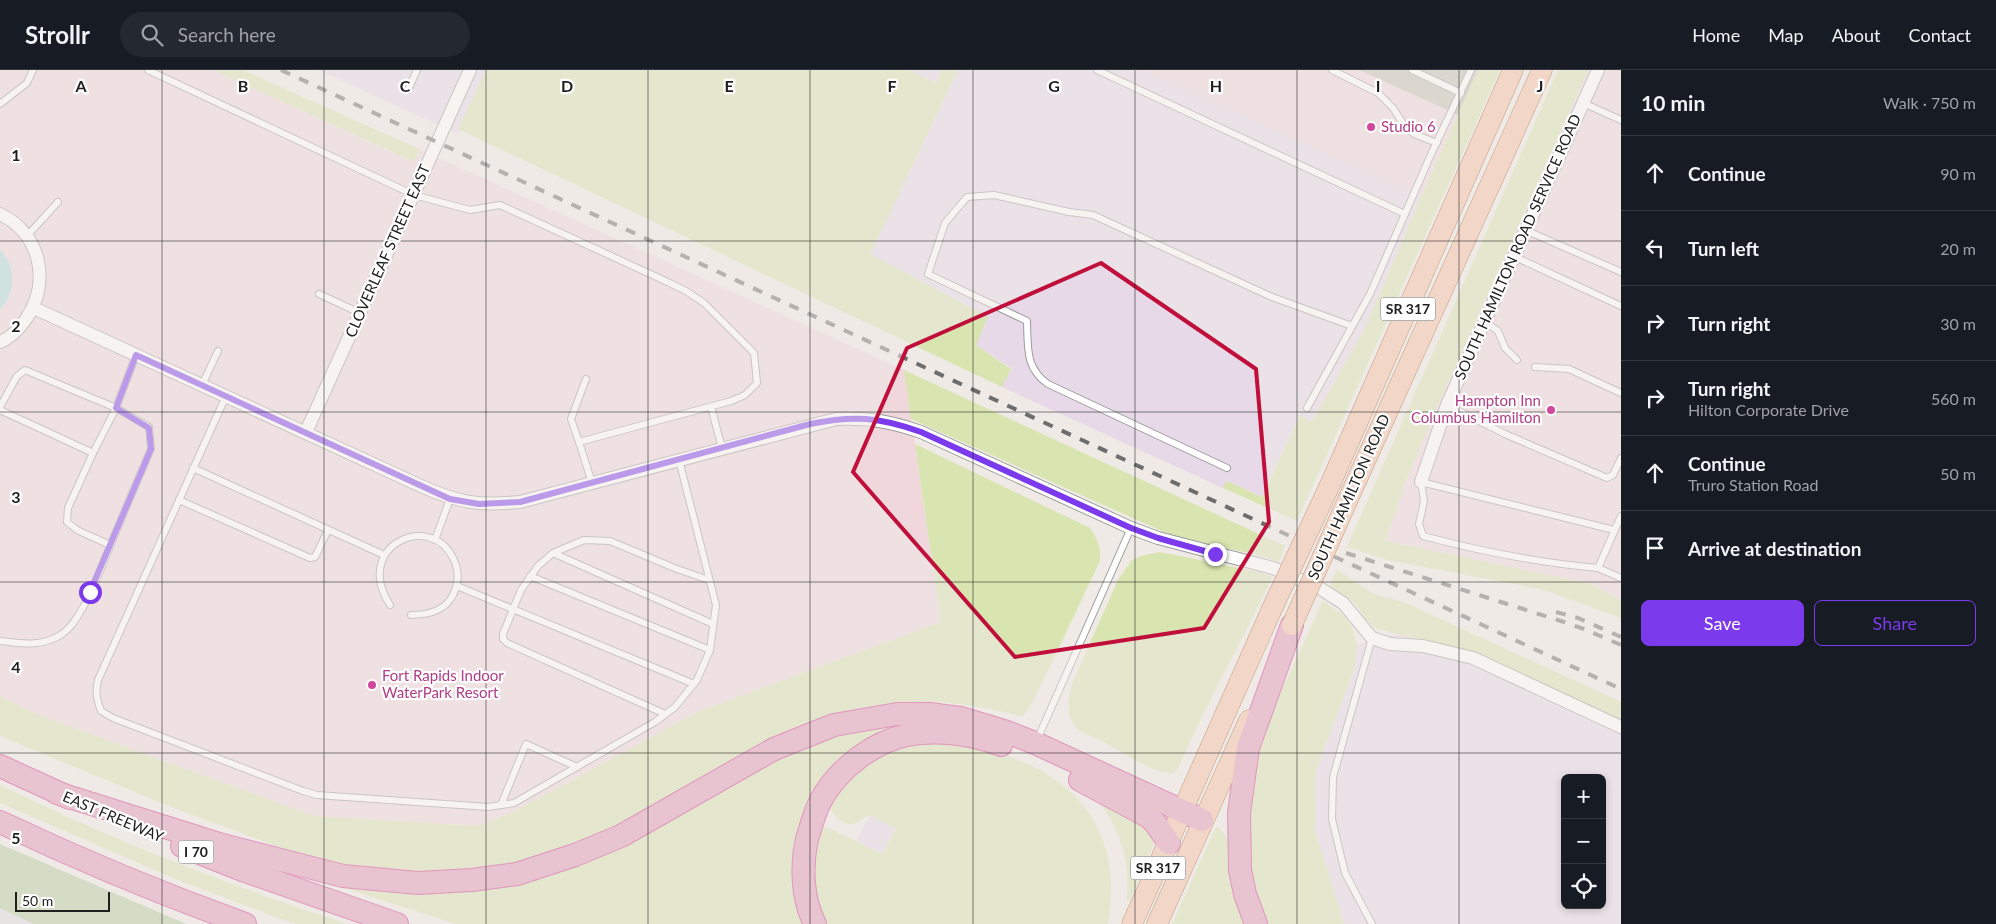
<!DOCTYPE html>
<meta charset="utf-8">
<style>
body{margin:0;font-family:Lato,sans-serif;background:#242831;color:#f1f3f6}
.controls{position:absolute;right:15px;bottom:15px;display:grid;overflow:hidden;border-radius:8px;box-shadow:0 2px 8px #0003}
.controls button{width:45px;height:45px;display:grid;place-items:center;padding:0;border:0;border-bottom:1px solid #363941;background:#171b24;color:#f1f3f6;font:25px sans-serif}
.scale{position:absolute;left:15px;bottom:12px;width:95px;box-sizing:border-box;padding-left:5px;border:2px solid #1f1f1f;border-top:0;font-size:14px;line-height:18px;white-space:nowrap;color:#1f1f1f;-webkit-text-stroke:4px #fff;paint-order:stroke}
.stop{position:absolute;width:15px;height:15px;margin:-11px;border:4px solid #7c3aed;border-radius:50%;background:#fff}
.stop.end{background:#7c3aed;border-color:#fff;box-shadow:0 1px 5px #0008}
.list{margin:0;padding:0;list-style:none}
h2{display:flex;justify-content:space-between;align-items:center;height:65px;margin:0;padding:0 20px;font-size:21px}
h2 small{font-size:16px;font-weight:400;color:#9ea1a6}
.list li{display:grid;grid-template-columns:32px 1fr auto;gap:15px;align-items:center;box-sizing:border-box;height:75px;padding:0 20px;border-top:1px solid #363941}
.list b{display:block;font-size:19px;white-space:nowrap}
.list p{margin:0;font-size:16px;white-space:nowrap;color:#9ea1a6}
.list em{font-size:16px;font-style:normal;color:#9ea1a6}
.actions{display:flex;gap:10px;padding:15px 20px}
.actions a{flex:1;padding:11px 0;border:1px solid #7c3aed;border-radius:8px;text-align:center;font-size:18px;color:#7c3aed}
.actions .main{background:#7c3aed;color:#fff}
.icon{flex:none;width:28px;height:28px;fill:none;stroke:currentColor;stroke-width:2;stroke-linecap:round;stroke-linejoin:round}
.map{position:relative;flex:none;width:1621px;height:854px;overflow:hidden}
header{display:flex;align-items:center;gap:30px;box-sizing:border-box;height:70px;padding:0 25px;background:#171b24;border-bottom:1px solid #363941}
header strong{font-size:24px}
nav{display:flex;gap:28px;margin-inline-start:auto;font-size:18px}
.search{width:350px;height:45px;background:#242831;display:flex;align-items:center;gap:12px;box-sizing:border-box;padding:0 18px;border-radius:28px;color:#9ea1a6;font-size:19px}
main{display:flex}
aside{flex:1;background:#171b24}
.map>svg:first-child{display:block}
.residential{fill:#dddcdd}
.commercial{fill:#efd7dc}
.industrial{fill:#e7d9e8;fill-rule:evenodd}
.construction{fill:#c3bfb2}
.grass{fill:#d8e5b0}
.forest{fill:#b7cc9e}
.water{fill:#aadad9}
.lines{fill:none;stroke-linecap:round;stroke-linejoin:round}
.lane-casing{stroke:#9c9c9c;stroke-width:8}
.street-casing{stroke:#9c9c9c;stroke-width:14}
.primary-casing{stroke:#90430b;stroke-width:21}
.highway-casing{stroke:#ce328e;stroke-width:24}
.lane{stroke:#fff;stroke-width:6}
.street{stroke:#fff;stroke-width:12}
.primary{stroke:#f5bfa5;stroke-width:20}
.highway{stroke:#e194b5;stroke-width:22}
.rail{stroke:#6d6d6d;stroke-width:4;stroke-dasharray:10 10;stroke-linecap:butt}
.primary-bridge-casing{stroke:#90430b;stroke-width:21;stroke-linecap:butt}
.primary-bridge{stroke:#f5bfa5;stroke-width:20}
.route{stroke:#7c3aed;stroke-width:6}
.marked{fill:none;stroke:#c00f3b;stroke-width:4;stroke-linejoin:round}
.grid{fill:none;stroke:#1f1f1f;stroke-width:1;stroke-opacity:0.55}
.hotel-dot{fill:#d1479c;stroke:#fff;stroke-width:2}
.labels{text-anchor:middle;stroke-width:4.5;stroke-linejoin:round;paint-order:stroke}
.shield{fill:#fff;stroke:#626262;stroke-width:1}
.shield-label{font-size:14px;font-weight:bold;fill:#1f1f1f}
.hotel-label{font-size:15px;fill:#b23c85;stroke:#fff;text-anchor:start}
.street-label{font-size:15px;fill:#1f1f1f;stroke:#fff}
.grid-label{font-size:16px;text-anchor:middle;font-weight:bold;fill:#1f1f1f;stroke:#fff;stroke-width:4.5;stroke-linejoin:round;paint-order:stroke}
</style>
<header>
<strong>Strollr</strong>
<div class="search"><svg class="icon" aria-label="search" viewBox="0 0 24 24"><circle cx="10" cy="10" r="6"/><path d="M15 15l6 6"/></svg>Search here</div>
<nav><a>Home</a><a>Map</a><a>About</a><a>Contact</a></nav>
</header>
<main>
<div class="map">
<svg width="1621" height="854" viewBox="0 0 1621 854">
<rect width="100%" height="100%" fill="#efeae6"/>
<!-- residential -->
<polygon class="residential" points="0,838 34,854 0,854"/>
<!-- commercial -->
<g class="commercial">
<polygon points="0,0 213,0 413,92 419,79 904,300 941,552 700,641 513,742 478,756 314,746 36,644 0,626"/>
<polygon points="1143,0 1359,0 1458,45 1421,127"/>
<polygon points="1588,0 1621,0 1621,530 1591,514 1386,471 1403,418 1430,353"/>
</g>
<!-- industrial -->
<g class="industrial">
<polygon points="318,0 487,0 458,64"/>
<polygon points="908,0 942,0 936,13"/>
<polygon points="958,0 1143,0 1421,127 1364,260 1312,353 1299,346 1262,427 1227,411 1223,418 1002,317 1011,298 976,275 870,184"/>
<path d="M 1396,564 L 1454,577 L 1621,654 L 1621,854 L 1344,854 L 1315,760 L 1316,701 L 1355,597 L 1357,574 ZM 1565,708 L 1602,708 L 1602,835 L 1565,835 Z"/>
<polygon points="870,745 896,758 882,784 856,771"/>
</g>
<!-- construction -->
<polygon class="construction" points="1359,0 1478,0 1458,45"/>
<!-- grass -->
<g class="grass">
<polygon points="213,0 243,0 419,79 414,92"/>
<polygon points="486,0 908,0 936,13 942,0 958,0 870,184 988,247 976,275 1011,299 1002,317 458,59"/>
<polygon points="1478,0 1500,0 1297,451 1223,418 1227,411 1262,427 1300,345 1312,352 1364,260 1421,127"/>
<polygon points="1558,0 1588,0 1430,353 1403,418 1386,471 1591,514 1621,530 1621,548 1541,519 1387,490 1347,477"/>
<path d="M 904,300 L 1285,476 L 1279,492 C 1245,478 1208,478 1173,466 L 911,349 Z"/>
<path d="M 915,374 L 1090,458 C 1098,469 1101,478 1100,491 L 1033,632 L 1024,645 L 1020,646 C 927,621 858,629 771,668 L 588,772 L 515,793 L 466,800 L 423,803 L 377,800 L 333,793 L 287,780 L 171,737 L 0,666 L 0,626 L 36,644 L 314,746 L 478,756 L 513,742 L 700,641 L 941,552 Z"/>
<path d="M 1160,482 L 1258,502 L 1273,507 C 1242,571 1206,633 1178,699 L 1174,703 C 1170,703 1166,703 1163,702 C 1142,697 1118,678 1097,669 C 1089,665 1078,662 1074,655 C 1065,641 1069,623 1074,609 L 1118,510 L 1131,491 L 1140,486 Z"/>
<polygon points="1337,500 1374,524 1406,533 1621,632 1621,654 1454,577 1377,559 1367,551 1355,533 1329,516"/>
<polygon points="1323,531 1342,544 1351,555 1357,574 1355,597 1316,701 1315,760 1344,854 1268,854 1255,817 1247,770 1259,669"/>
<polygon points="904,652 924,658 818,724 808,854 456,854 341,817 343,813 518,813 759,693 822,666"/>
<path d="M 946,672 C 963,676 982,678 999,683 C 1082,709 1124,767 1108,854 L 824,854 L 817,839 L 811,793 L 819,757 L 829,758 L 882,784 L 896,759 L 870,745 C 865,747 858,753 853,754 C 843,756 828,743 830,733 C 831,728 838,722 841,718 C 866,685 906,673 946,672 Z"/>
<path d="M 1064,695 L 1158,764 L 1129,832 L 1127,831 C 1132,772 1108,733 1064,697 Z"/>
<path d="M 0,715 C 111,770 229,815 347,854 L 296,854 L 273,846 L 178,810 L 0,733 Z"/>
<polygon points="1216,757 1223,762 1228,770 1235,810 1248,854 1172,854"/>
</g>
<!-- forest -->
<polygon class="forest" points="0,774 184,853 186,854 34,854 0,838"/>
<!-- water -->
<path class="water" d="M 0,180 C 16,195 16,224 0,239 Z"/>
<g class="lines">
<defs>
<g id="lane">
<polyline points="148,0 414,125 470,140 500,135 659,208 686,221 704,233 754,283 757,313 745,325 731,331 579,372 592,413"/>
<polyline points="1097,0 1405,144"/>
<polyline points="1332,0 1378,23 1393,38 1404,55 1414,64 1437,73"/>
<polyline points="1412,0 1461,23"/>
<polyline points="408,20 417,0"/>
<polyline points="1583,33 1621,50"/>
<polyline points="0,34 27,13 33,0"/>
<polyline points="1525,160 1621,202"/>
<polyline points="27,166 58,132"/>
<polyline points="1513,186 1621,236"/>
<polyline points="319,224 360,243"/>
<polyline points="1484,251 1498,261 1505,278 1517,290"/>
<polyline points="1535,297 1569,299 1621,323"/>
<polyline points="202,315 218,281"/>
<path d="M 226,326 L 98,610 C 95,622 97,630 101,641 L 113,648 L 303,721 L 317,725 L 488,737 L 514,733 L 655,652 L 675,637 L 697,610 L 710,580 L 716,535 L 679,390"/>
<polyline points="1447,335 1505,364 1607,408 1613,405 1621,388"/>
<polyline points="0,337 17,306 25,300 116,338 93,383"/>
<polyline points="711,337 722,378"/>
<polyline points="1307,338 1370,224 1432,82 1471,0"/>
<polyline points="0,340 93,383 68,438 67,452 77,460 110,475"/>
<polyline points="579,372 571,349 586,309"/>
<polyline points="193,398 384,485"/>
<path d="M 1227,398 L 1048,314 C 1025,298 1028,277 1027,251 L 928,204 L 945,153 L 967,127 L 994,125 L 1069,142 L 1093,145 L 1272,227 L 1352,256"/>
<polyline points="179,430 310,488 315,487 328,460"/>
<polyline points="1621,446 1598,498 1621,508"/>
<polyline points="435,470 450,429"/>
<polyline points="553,483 713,554"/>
<path d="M 1598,498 C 1539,493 1480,481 1423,466 L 1419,454 L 1424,431 L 1421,412 L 1614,460"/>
<polyline points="530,506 710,580"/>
<polyline points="457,516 694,614"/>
<path d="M 390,535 C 352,476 430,441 453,488 C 459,500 459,513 453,525 C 445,541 428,545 411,545"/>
<polyline points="1372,568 1333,707 1332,749 1345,803 1372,854"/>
<path d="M 0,571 C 22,574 43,577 62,564 C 83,550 101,497 111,474 C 124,442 137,411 151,379 L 149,357 L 116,338 L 136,285"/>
<polyline points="665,644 507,573 503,569 503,564 521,520 538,496 553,483 584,470 610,471 677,499 709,510"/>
<polyline points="1037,670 1131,458"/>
<polyline points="501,735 526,674 577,697"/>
</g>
<g id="street">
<path d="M 0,144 C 41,164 51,212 26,249 C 20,258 10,268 0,272"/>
<path d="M 34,238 L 421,416 C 459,433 479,436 520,432 L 836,349 C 870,348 889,351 921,362 L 1131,458 L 1158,468 L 1273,498 L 1321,519 L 1343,533 L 1372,568 L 1390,574 L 1423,576 L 1473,588 L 1621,657"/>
<polyline points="306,362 470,0"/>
<polyline points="1421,412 1447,335 1598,0"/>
</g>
<g id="primary">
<polyline points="1329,417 1513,0"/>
<polyline points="1349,427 1542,0"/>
<polyline points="1132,854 1271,541"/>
<polyline points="1157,854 1249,650"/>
</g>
<g id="highway">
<polyline points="0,696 70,728"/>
<polyline points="1080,710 1149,747 1156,754 1169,773"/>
<polyline points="57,723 219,774 343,806 418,813 472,810 517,804 575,785 621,766 774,679 834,655 897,644 929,644 961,648 1004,661 1035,673 1202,750"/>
<path d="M 0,752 C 80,790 162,824 245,854"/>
<polyline points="182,776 245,801 397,854"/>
<path d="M 815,854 C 802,829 801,796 807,769 C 811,756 815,741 821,730 C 838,699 873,672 907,665 C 936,659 973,664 1001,675"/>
<polyline points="1256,854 1245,824 1240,800 1239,743 1248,678 1292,555"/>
</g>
</defs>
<!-- lane casing -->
<use href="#lane" class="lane-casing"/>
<!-- street casing -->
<use href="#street" class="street-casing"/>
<!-- primary casing -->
<use href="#primary" class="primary-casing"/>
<!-- highway casing -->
<use href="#highway" class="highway-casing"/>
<!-- lane -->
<use href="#lane" class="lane"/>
<!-- street -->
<use href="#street" class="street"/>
<!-- primary -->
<use href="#primary" class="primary"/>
<!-- highway -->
<use href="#highway" class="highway"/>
<!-- rail -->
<g class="rail">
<polyline points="281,0 1621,619"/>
<polyline points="1346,483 1561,551 1584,559 1621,575"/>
<polyline points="1556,542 1578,548 1621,567"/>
</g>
<defs>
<g id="primary-bridge">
<polyline points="1271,541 1329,417"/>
<polyline points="1292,555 1349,427"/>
</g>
</defs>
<!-- primary-bridge casing -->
<use href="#primary-bridge" class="primary-bridge-casing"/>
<!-- primary-bridge -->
<use href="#primary-bridge" class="primary-bridge"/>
</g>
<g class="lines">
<!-- route -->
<path class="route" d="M 90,522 L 151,379 L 149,358 L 116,338 L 136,285 L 450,429 L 479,434 L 520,432 L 810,354 C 854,345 879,347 921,362 L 1131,458 L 1158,468 L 1215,484"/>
</g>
<!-- marked area -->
<path d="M0 0H1621V854H0ZM 1101,193 L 1256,299 L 1269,452 L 1204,558 L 1015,587 L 853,402 L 907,278 Z" fill="#efeae6" fill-opacity=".55" fill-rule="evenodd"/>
<path class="marked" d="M 1101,193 L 1256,299 L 1269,452 L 1204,558 L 1015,587 L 853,402 L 907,278 Z"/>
<!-- grid -->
<path class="grid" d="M 162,0 L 162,854M 324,0 L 324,854M 486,0 L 486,854M 648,0 L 648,854M 810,0 L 810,854M 973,0 L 973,854M 1135,0 L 1135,854M 1297,0 L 1297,854M 1459,0 L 1459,854M 0,171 L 1621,171M 0,342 L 1621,342M 0,512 L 1621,512M 0,683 L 1621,683"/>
<!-- markers -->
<g class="hotel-dot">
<circle cx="1371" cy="57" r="5"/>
<circle cx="1551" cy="340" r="5"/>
<circle cx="372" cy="615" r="5"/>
</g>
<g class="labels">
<!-- shield labels -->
<g class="shield">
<rect x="1380.5" y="227.5" width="55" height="23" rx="4"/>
<rect x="178.5" y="770.5" width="35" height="23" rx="4"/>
<rect x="1130.5" y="786.5" width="55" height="23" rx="4"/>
</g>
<g class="shield-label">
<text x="1408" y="244">SR 317</text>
<text x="196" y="787">I 70</text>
<text x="1158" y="803">SR 317</text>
</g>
<!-- hotel labels -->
<g class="hotel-label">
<text x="1381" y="62">Studio 6</text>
<text x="1541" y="336" text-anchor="end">Hampton Inn<tspan x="1541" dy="17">Columbus Hamilton</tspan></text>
<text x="382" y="611">Fort Rapids Indoor<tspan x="382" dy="17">WaterPark Resort</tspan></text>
</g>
<!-- street labels -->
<g class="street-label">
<text transform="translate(1518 177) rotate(-66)" y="5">SOUTH HAMILTON ROAD SERVICE ROAD</text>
<text transform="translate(388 181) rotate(-66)" y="5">CLOVERLEAF STREET EAST</text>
<text transform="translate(1349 427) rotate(-66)" y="5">SOUTH HAMILTON ROAD</text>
<text transform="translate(113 747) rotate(23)" y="5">EAST FREEWAY</text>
</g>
</g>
<g class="grid-label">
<text x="81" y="22">A</text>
<text x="243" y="22">B</text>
<text x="405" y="22">C</text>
<text x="567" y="22">D</text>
<text x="729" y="22">E</text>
<text x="892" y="22">F</text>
<text x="1054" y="22">G</text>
<text x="1216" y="22">H</text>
<text x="1378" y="22">I</text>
<text x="1540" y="22">J</text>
<text x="16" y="91">1</text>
<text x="16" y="262">2</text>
<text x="16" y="433">3</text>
<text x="16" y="603">4</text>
<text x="16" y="774">5</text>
</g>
</svg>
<div class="controls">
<button>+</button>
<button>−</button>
<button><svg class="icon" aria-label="locate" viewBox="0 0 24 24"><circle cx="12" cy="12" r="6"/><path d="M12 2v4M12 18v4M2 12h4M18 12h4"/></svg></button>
</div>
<div class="scale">50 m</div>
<div class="stop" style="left:90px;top:522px"></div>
<div class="stop end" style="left:1215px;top:484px"></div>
</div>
<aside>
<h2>10 min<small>Walk · 750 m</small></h2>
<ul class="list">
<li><svg class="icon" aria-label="ahead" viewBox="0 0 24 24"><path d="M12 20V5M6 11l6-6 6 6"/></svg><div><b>Continue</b></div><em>90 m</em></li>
<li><svg class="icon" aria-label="left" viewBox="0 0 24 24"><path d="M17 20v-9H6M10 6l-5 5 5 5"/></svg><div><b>Turn left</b></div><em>20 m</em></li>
<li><svg class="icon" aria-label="right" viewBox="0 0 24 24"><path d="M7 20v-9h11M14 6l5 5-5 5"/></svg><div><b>Turn right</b></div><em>30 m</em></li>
<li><svg class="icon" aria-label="right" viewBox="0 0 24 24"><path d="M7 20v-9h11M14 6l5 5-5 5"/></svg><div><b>Turn right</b><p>Hilton Corporate Drive</p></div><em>560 m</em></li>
<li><svg class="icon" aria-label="ahead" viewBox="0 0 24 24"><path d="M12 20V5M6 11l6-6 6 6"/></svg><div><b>Continue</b><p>Truro Station Road</p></div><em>50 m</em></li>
<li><svg class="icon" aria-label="arrive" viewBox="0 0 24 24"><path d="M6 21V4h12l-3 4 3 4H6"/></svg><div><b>Arrive at destination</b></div></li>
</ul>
<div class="actions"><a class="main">Save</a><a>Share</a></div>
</aside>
</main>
